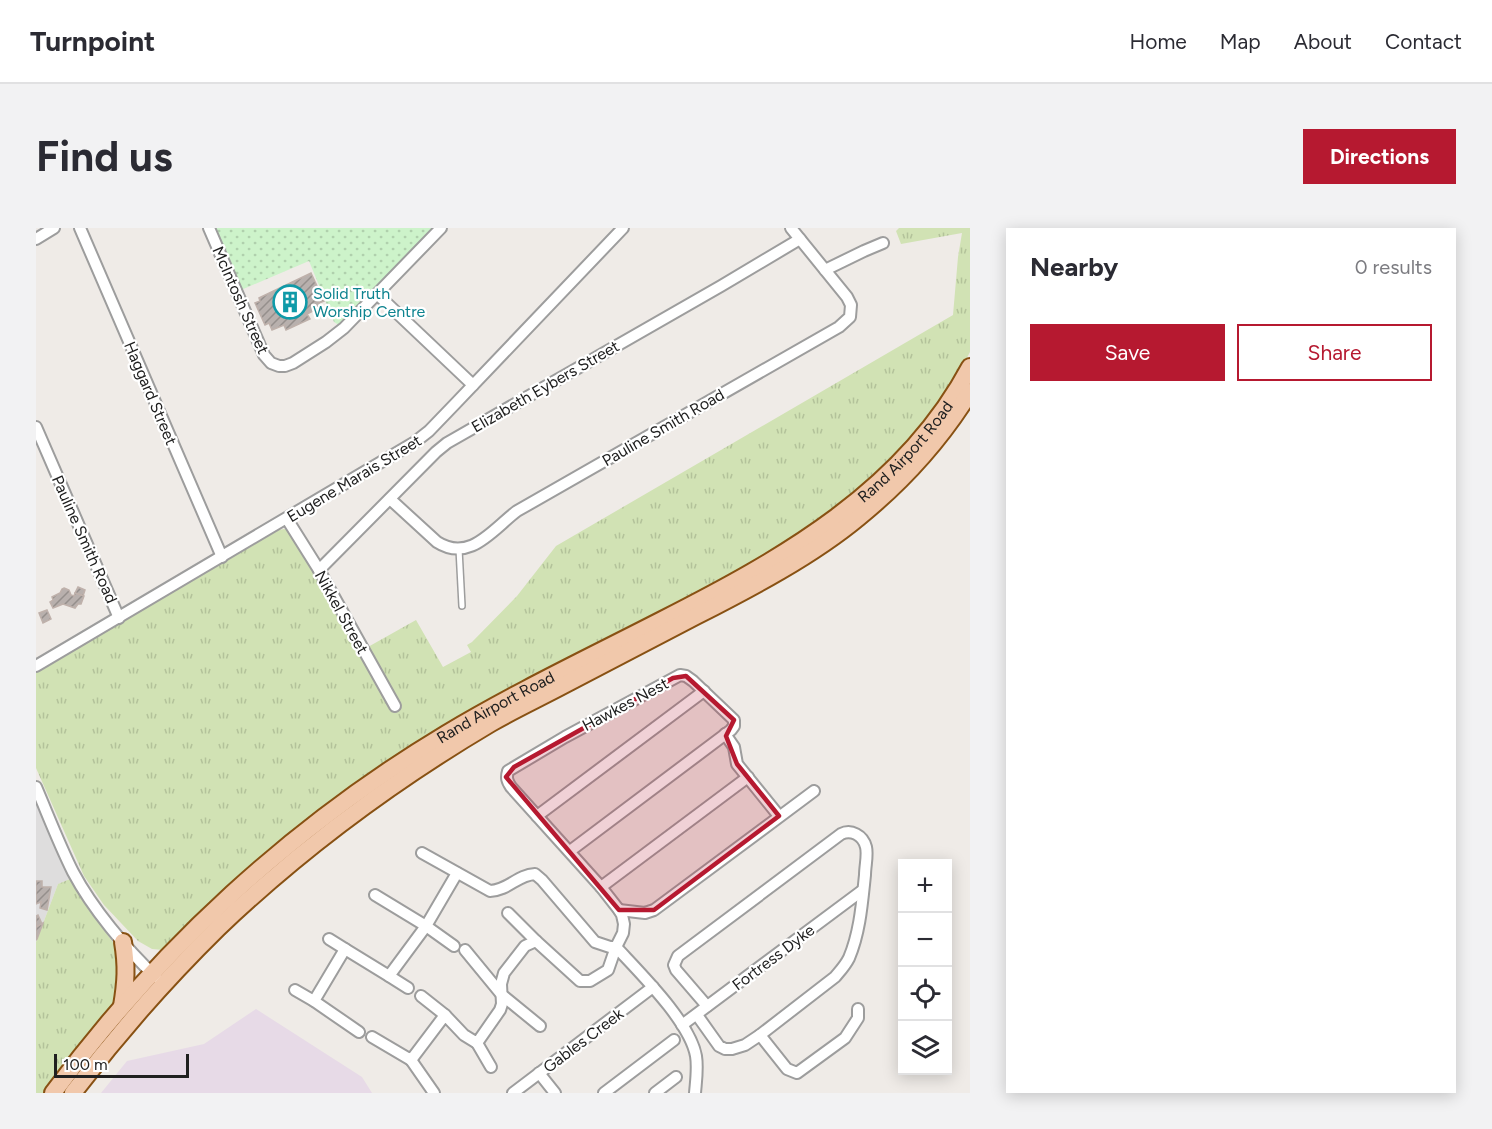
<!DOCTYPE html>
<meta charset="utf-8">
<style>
body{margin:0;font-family:Figtree,sans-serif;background:#f2f2f3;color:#2b2b33}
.controls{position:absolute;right:18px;bottom:18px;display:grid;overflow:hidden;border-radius:0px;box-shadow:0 3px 15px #0003}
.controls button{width:54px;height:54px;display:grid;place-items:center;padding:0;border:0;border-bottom:2px solid #e1e1e2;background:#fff;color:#2b2b33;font:30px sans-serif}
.scale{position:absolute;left:18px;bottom:15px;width:135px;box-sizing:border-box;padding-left:6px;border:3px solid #202020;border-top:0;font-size:16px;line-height:21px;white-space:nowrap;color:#202020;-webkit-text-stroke:4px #fff;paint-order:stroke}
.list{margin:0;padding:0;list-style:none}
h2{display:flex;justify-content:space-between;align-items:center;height:78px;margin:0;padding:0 24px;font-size:26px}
h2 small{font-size:20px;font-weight:400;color:#7c7c81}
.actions{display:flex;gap:12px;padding:18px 24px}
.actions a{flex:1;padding:14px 0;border:2px solid #b61930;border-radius:0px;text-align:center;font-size:21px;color:#b61930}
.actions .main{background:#b61930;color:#fff}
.icon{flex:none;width:33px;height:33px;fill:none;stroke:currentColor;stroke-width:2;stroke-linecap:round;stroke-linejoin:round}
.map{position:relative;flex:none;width:934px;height:865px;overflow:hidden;border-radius:0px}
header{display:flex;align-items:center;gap:36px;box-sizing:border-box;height:84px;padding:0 30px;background:#fff;border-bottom:2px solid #e1e1e2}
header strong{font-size:28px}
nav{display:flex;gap:33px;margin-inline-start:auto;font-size:21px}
.intro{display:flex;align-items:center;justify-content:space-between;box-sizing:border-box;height:144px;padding:0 36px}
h1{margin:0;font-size:42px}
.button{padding:15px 27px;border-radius:0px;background:#b61930;color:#fff;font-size:21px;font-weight:700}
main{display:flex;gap:36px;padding:0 36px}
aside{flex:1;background:#fff;border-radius:0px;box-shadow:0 3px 15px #0003}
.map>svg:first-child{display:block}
.residential{fill:#dedddd}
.industrial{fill:#e7dae7}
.grass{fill:url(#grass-tufts)}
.park{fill:url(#park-dots)}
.building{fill:url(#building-hatch);stroke:#bfb1ab;stroke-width:1.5}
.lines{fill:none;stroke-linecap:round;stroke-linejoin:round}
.lane-casing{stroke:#9d9d9d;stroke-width:8}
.street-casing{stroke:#9d9d9d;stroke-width:14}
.primary-casing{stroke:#885113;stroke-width:20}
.lane{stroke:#fff;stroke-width:5}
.street{stroke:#fff;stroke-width:10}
.primary{stroke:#f1c8ab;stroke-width:16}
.marked{fill:#b61930;fill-opacity:0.2;stroke:#b61930;stroke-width:4.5;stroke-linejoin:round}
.labels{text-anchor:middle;stroke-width:4.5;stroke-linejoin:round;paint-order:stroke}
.culture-label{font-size:16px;fill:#0d838f;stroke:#fff;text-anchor:start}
.street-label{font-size:16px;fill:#202020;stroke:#fff}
</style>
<header>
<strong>Turnpoint</strong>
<nav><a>Home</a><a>Map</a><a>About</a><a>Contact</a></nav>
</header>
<div class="intro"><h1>Find us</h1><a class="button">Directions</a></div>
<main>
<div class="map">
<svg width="934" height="865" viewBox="0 0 934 865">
<defs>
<pattern id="grass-tufts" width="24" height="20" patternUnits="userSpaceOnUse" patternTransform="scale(1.5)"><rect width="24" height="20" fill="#d1e2b4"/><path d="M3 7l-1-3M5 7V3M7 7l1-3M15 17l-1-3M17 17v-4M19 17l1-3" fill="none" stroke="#b3c29a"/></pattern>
<pattern id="park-dots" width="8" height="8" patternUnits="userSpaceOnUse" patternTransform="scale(1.5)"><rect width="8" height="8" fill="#cdf3ca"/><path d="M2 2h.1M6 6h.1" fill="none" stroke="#b0d0ad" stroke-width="1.8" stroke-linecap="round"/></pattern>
<pattern id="building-hatch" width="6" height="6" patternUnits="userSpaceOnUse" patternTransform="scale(1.5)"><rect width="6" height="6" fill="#b8b0ad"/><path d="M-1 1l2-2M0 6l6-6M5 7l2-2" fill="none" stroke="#958f8c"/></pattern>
</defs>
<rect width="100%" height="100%" fill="#efebe7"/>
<!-- residential -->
<polygon class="residential" points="0,570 34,651 22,656 0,714"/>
<!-- industrial -->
<polygon class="industrial" points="220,781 326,849 336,865 65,865 91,833 168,816"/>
<!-- grass -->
<g class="grass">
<polygon points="863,0 934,0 934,124 926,139 903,174 875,210 849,238 815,268 728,330 456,471 385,511 331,549 127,722 116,721 102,713 68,677 48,648 0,540 0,444 243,302 248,301 253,302 260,312 323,424 380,392 407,439 435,424 431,417 436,414 481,368 520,318 917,87 922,29 926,5 865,16 860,3"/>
<polygon points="34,651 48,675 82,721 86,735 80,777 11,865 0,865 0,714 22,656"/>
</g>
<!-- park -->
<polygon class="park" points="179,0 399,0 303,97 298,94 273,33 205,62"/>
<!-- building -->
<g class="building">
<polygon points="275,45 288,73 283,75 285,79 271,86 274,91 250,102 248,97 236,102 233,95 229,97 219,75 224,73 223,70"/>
<polygon points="42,359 49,362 47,368 39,365"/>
<polygon points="28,360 33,362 35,367 38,368 39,365 48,368 45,376 42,376 39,380 27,376 17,380 14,374 17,372 16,369 24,365 26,361"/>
<polygon points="11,382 15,391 7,395 3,385"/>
<polygon points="0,653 6,653 6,659 15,659 11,682 4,680 5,674 0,676"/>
<polygon points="2,687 6,696 0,699 0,688"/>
<polygon points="7,695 1,711 0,712 0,699"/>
</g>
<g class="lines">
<defs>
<polyline id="lane" points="423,321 426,378"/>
<g id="street">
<polyline points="44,0 186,329"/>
<polyline points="173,0 228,127 235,135 243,138 249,138 257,135 290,114 308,100 405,0"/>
<polyline points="0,11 18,0"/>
<polyline points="789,42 828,23 847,15"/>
<polyline points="341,66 437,157"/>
<polyline points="0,199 83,390"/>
<path d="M 354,271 L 401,314 C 434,335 457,301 481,283 L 803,99 L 814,89 L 815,77 L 811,69 L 755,0"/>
<polyline points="251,291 283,342 359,478"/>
<polyline points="283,342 400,224 411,215 685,58 764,11"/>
<polyline points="0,438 379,214 393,203 419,176 587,0"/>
<polyline points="689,506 698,519 701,536 743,588"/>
<path d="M 0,559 C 12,587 23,616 37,644 C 56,680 90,721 120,749"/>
<polyline points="501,588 668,463"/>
<path d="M 386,625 L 454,663 C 473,662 481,647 499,646 L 506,652 L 559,714 L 574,719 L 580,719"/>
<polyline points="565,659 712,549"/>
<polyline points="339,667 390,698 418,718"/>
<polyline points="583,682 609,685 618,682 778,563"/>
<polyline points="472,685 500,713"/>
<polyline points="293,711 309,721"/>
<path d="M 580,719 C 604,745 654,794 660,828 C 662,840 660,853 659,865"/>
<polyline points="429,722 466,767 504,798"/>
<polyline points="353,748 372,760"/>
<polyline points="259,762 278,773"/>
<polyline points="385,768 409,787"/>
<path d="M 661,787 L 683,818 L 689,821 L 696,821 L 709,817 L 724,807 L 799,749 C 804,743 809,738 813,730 C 824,704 826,675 829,647 C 829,638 832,627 830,619 C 827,607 815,601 805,606 L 642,728 L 638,737 L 640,742 L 671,778"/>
<polyline points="646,797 827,662"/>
<polyline points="323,804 278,773 309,721 353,748 390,698 421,645"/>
<polyline points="724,807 751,841 761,845 809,810 822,790 822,781"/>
<path d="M 336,809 L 375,832 L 409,787 L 428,807 L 441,815 L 464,782 L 466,776 L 465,756 L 468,745 L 489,718 L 500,713 L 544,753 L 554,753 L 572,742 L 580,719 L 587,705 L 588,696 L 586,687 L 583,682 L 565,659 L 475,559 C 471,553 470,550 472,543 L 529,509 L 644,447 L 650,448 L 657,453 L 698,492 L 698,498 L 695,502 L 534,623"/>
<polyline points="441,815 455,839"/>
<polyline points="375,832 398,865"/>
<polyline points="503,845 519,865"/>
<polyline points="477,865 617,759"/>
<polyline points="568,865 638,812"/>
<polyline points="619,865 640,849"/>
</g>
<g id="primary">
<path d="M 86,778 C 90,754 91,738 87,714"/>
<path id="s1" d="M 17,865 C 123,721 257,598 410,506 C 480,464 554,429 626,392 C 746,331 868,263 934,139"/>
<path d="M 37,865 C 81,807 130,751 182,700 C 264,622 357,553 455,495 C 476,483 499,472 522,460 C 568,436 614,412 660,388 C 715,360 776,328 823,289 C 866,254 905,211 934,164"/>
</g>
</defs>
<!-- lane casing -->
<use href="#lane" class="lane-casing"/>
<!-- street casing -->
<use href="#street" class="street-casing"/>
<!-- primary casing -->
<use href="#primary" class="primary-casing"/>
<!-- lane -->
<use href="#lane" class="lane"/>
<!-- street -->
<use href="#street" class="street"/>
<!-- primary -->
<use href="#primary" class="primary"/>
</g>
<!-- marked area -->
<path class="marked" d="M 650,448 L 698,492 L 690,508 L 701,536 L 743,588 L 618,682 L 583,682 L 470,549 L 478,539 L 637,450 Z"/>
<!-- icons -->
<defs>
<symbol id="building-ring" viewBox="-11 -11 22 22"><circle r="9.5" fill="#fff" stroke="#0f9aa8" stroke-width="1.5"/><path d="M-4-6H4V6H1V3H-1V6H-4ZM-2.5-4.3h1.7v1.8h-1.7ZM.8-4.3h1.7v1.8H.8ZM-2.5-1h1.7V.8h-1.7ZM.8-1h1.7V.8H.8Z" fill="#0f9aa8"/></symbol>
</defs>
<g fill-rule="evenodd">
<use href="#building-ring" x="235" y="55" width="38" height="38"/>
</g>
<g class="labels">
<!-- culture labels -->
<g class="culture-label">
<text x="277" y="71">Solid Truth<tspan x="277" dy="18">Worship Centre</tspan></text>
</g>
<!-- street labels -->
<g class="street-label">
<text transform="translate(205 72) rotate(66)" y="6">McIntosh Street</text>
<text transform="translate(509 158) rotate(-30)" y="6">Elizabeth Eybers Street</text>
<text transform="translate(115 165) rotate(67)" y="6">Haggard Street</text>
<text transform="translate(627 199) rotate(-30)" y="6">Pauline Smith Road</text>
<text dy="6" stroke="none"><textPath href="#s1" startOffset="1078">Rand Airport Road</textPath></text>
<text transform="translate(318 250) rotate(-31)" y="6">Eugene Marais Street</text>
<text transform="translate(49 311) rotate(66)" y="6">Pauline Smith Road</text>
<text transform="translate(306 384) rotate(61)" y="6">Nikkel Street</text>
<text transform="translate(589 476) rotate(-28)" y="6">Hawkes Nest</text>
<text dy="6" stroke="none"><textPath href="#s1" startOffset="592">Rand Airport Road</textPath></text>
<text transform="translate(737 729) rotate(-37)" y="6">Fortress Dyke</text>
<text transform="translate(547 812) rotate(-37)" y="6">Gables Creek</text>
</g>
</g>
</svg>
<div class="controls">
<button>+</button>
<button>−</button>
<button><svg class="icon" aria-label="locate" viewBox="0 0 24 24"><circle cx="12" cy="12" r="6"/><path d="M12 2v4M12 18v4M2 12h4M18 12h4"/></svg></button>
<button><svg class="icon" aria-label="layers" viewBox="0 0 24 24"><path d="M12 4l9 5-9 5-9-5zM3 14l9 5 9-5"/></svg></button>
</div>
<div class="scale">100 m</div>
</div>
<aside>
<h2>Nearby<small>0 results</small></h2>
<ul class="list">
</ul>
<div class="actions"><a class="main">Save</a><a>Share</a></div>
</aside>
</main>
